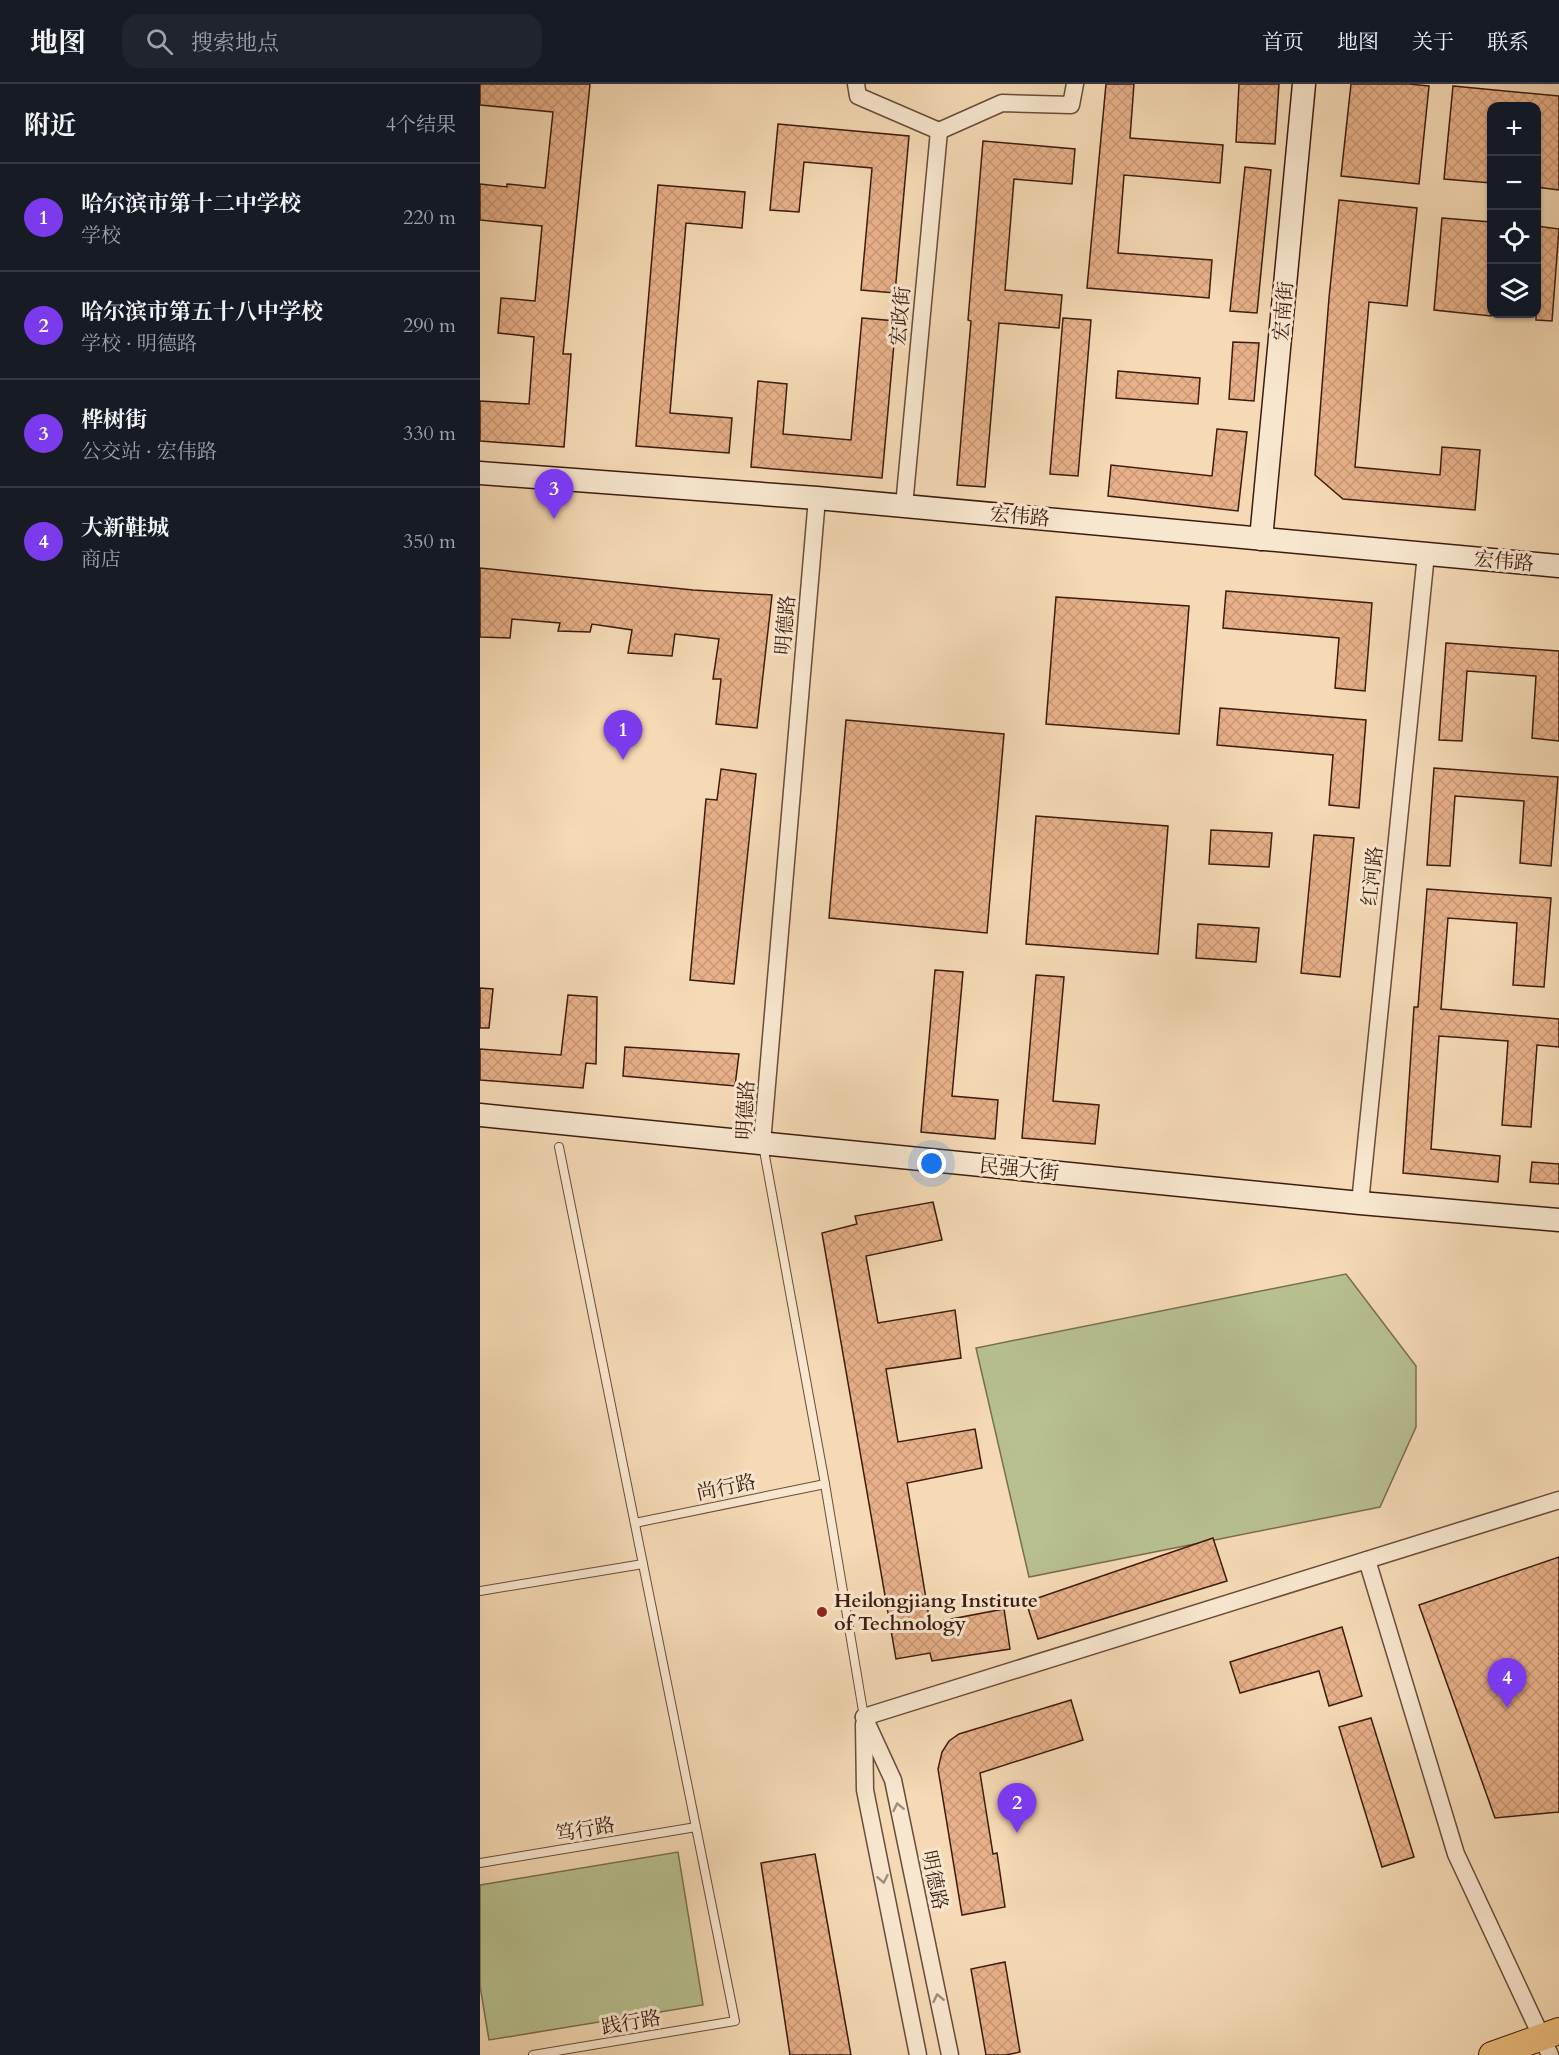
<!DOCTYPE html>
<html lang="zh">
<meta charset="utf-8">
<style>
body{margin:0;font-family:Cardo,"Noto Serif SC",serif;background:#20242c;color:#f1f3f6}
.controls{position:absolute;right:18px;top:18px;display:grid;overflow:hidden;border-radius:12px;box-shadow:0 2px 4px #0004}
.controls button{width:54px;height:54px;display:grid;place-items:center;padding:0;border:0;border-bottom:2px solid #363941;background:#171b24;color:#f1f3f6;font:30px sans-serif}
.you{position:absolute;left:452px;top:1080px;width:21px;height:21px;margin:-15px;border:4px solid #fff;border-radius:50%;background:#1a73e8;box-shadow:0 0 0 9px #1a73e833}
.badge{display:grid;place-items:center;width:39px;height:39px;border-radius:50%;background:#7c3aed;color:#fff;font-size:20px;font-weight:700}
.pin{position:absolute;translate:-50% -50px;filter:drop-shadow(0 2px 3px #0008)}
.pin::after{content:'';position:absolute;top:32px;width:21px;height:18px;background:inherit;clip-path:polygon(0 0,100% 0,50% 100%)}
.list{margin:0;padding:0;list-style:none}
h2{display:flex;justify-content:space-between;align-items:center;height:78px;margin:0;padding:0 24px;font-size:26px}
h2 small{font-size:20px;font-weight:400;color:#9ea1a6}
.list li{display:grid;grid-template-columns:39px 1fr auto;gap:18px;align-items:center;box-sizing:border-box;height:108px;padding:0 24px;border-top:2px solid #363941}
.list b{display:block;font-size:22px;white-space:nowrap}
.list p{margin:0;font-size:20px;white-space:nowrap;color:#9ea1a6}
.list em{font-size:20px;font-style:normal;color:#9ea1a6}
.icon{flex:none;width:33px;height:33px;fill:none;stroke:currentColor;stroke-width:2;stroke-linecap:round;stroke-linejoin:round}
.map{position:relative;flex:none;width:1079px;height:1971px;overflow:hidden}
header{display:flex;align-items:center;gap:36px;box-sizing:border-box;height:84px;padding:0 30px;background:#171b24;border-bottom:2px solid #363941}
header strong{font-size:28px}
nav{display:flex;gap:33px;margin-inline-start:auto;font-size:21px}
.search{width:420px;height:54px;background:#20242c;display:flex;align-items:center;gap:15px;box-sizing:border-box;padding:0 21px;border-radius:18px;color:#9ea1a6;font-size:22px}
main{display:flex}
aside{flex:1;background:#171b24}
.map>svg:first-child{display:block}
.green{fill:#b8c090;stroke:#7a6e50;stroke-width:1.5}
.building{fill:url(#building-cross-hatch);stroke:#3c1c11;stroke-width:1.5}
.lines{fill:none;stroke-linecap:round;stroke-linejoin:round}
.lane-casing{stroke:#6a4c3a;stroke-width:10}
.street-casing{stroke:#6a4c3a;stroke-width:19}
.secondary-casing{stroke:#3c1c11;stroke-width:25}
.primary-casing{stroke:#3c1c11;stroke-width:28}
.lane{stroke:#f8e7cf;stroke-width:8}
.street{stroke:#f8e7cf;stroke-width:16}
.secondary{stroke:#f8e7cf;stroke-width:22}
.primary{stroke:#eabd7a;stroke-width:26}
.oneway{stroke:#a38c7a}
.poi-dot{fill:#8f2418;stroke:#f8e7cf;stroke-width:2}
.labels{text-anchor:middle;stroke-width:6;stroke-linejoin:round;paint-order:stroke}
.street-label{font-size:20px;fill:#3c1c11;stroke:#f8e7cf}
.poi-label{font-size:20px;font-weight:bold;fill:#3c1c11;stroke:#f8e7cf;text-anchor:start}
</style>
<header>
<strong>地图</strong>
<div class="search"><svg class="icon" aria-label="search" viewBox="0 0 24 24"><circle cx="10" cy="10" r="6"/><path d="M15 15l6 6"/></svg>搜索地点</div>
<nav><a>首页</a><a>地图</a><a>关于</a><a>联系</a></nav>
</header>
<main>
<aside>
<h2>附近<small>4个结果</small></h2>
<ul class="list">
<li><span class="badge">1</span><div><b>哈尔滨市第十二中学校</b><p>学校</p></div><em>220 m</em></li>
<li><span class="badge">2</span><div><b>哈尔滨市第五十八中学校</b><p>学校 · 明德路</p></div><em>290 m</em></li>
<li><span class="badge">3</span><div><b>桦树街</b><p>公交站 · 宏伟路</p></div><em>330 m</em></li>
<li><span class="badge">4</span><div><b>大新鞋城</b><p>商店</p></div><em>350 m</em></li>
</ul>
</aside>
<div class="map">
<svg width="1079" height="1971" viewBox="0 0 1079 1971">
<defs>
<pattern id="building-cross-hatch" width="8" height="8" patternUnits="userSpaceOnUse" patternTransform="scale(1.5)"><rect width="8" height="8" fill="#e8b189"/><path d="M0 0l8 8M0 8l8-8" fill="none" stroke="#c89875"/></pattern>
</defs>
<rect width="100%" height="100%" fill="#f5dab5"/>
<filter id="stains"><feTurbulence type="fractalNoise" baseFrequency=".00333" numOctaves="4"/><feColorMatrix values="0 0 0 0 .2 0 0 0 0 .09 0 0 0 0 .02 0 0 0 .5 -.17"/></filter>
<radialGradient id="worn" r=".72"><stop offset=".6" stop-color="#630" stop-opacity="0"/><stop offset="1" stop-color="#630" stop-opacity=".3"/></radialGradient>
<!-- green -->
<g class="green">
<polygon points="866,1190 936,1282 936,1343 900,1423 549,1493 496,1264"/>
<polygon points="198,1768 223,1921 9,1956 0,1902 0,1801"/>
</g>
<!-- building -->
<g class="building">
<polygon points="0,0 110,0 83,270 91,270 84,363 0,357 0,317 49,320 54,253 18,249 21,214 55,217 62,142 0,136 0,100 27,103 27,100 65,104 73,28 0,21"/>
<polygon points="626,0 654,0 650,54 743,61 740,99 644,91 638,169 732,176 729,214 607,204"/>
<polygon points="759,0 799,0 795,60 756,58"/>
<polygon points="871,0 929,0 949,2 939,100 861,92"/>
<polygon points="973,2 1079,12 1079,106 1056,103 1056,22 1011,22 1011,99 964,95"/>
<polygon points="298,40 429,52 415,209 381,206 392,84 324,78 319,128 290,126"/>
<polygon points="503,57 595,65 592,100 534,95 525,206 582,211 579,244 519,239 505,403 477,401 491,237 488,236"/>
<polygon points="765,83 791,86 777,229 750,227"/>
<polygon points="178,101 265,108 262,144 206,139 190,329 252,334 249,369 156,362"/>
<polygon points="859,116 937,124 927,222 889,218 875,383 960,391 962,363 1000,366 995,426 863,415 835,391 849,214"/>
<polygon points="962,134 1011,138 1011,232 954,226"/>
<polygon points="1056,142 1079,145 1072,237 1056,236"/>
<polygon points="382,234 416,237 402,394 271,383 278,297 307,300 303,350 371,356"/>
<polygon points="583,234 611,236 598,392 570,390"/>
<polygon points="753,258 779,259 774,317 749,315"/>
<polygon points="638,287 720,294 718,320 636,314"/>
<polygon points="737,345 767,348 758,427 628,412 631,381 732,392"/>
<polygon points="0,484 213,506 292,511 277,644 236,640 241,595 233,595 239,555 195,550 192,572 148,569 152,546 112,540 110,548 78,547 80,539 32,535 30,554 0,553"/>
<polygon points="746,507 892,519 885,607 855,604 859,554 743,544"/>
<polygon points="576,513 709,522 699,650 566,640"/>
<polygon points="966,559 1079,567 1079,657 1052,654 1056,592 987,587 982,657 959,656"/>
<polygon points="740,624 886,636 879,724 849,721 853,671 737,661"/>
<polygon points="366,636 524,650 507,849 349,834"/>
<polygon points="954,684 1078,693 1071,782 1040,779 1044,717 975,712 970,782 947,781"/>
<polygon points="241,685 276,690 254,900 210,896 226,715 237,716"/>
<polygon points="556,732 688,742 678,870 546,860"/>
<polygon points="731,746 792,749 789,783 729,780"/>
<polygon points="834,751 874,754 860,893 821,889"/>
<polygon points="947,805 1071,814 1064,903 1033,901 1037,839 968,834 961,925 1079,935 1079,963 1057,961 1051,1043 1022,1041 1028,957 959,952 951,1065 1020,1072 1018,1098 923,1089 934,923 938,923"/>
<polygon points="718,840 779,844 776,878 716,874"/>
<polygon points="455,886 483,888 472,1012 518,1016 515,1055 441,1048"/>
<polygon points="556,891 584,893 573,1017 619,1021 615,1060 542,1054"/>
<polygon points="0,904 13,905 9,944 0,944"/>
<polygon points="88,911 117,913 116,980 106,979 103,1004 0,996 0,965 81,971"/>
<polygon points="145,963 259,970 255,1002 143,992"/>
<polygon points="1052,1078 1079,1080 1079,1100 1050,1098"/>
<polygon points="453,1118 462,1156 386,1172 398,1239 475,1226 481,1274 406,1285 418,1358 495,1345 502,1384 427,1399 450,1539 524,1525 530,1565 452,1577 450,1569 416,1575 342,1149 377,1140 375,1132"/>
<polygon points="733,1454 747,1497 558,1555 546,1518"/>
<polygon points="1079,1473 1079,1728 1015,1734 939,1521"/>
<polygon points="862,1543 882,1612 849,1622 839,1587 760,1609 750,1578"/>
<polygon points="591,1616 603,1656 500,1689 513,1770 517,1769 525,1823 482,1831 458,1685 462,1668 469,1657 479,1650"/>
<polygon points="891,1634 934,1773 902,1783 859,1643"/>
<polygon points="335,1770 371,1971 310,1971 281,1779"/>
<polygon points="525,1878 540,1968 526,1971 506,1971 491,1885"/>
</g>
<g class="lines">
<defs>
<g id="lane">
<polyline points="283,1061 345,1400 384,1633"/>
<polyline points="155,1439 345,1400"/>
<polyline points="0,1507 163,1480"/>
<polyline points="0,1779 216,1743"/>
<polyline points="53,1971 255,1937 79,1063"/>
</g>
<g id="street">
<polyline points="376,0 378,12 459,47"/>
<polyline points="459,47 522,19 591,21 595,0"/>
<polyline points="424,422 459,47"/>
<polyline points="282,1059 337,414"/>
<polyline points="880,1119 946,470"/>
<polyline points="887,1476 976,1770 1070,1971"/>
<polyline points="384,1633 1079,1416"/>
<polyline points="384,1633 413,1696 470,1971"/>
<polyline points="384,1640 385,1706 438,1971"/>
</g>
<g id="secondary">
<polyline points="0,389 337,414 1079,482"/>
<polyline points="781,455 824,0"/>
<polyline points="0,1031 880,1119 1079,1136"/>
</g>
<polyline id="primary" points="1012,1971 1079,1947"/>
</defs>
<!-- lane casing -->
<use href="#lane" class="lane-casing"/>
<!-- street casing -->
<use href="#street" class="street-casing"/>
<!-- secondary casing -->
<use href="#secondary" class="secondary-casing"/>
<!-- primary casing -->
<use href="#primary" class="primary-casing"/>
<!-- lane -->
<use href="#lane" class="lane"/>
<!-- street -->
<use href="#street" class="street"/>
<!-- secondary -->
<use href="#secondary" class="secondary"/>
<!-- primary -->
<use href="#primary" class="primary"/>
</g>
<!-- one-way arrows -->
<defs><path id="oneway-chevron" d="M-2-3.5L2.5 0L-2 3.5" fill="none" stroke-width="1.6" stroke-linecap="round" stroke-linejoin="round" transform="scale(1.5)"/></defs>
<g class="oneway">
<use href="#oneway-chevron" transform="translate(418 1723) rotate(-102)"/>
<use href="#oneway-chevron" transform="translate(403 1795) rotate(79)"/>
<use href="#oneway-chevron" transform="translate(458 1914) rotate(-102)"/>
</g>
<!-- markers -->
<circle class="poi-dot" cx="342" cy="1528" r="6"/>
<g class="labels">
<!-- street labels -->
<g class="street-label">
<text transform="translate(803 227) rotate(-85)" y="7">宏南街</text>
<text transform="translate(420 232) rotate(-85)" y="7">宏政街</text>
<text transform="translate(540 432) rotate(5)" y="7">宏伟路</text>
<text transform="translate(1024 477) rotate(5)" y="7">宏伟路</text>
<text transform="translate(305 541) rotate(-85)" y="7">明德路</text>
<text transform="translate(892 792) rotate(-84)" y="7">红河路</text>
<text transform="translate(265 1026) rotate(-87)" y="7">明德路</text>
<text transform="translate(539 1085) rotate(6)" y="7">民强大街</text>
<text transform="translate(246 1403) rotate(-12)" y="7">尚行路</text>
<text transform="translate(105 1745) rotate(-10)" y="7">笃行路</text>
<text transform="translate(455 1796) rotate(78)" y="7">明德路</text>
<text transform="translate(151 1938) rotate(-10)" y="7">践行路</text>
</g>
<!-- poi labels -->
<g class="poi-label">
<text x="354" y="1523">Heilongjiang Institute<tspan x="354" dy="23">of Technology</tspan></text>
</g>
</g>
<rect width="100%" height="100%" filter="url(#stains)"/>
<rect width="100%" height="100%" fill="url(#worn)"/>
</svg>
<div class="controls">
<button>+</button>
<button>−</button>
<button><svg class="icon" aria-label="locate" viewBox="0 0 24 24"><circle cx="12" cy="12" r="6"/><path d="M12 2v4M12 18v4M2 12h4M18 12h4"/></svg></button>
<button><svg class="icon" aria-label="layers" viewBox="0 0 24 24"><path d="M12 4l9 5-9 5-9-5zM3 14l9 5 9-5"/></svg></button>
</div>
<div class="you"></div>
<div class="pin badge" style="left:143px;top:676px">1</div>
<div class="pin badge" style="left:537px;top:1749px">2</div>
<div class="pin badge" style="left:74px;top:435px">3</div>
<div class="pin badge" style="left:1027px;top:1624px">4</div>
</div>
</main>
